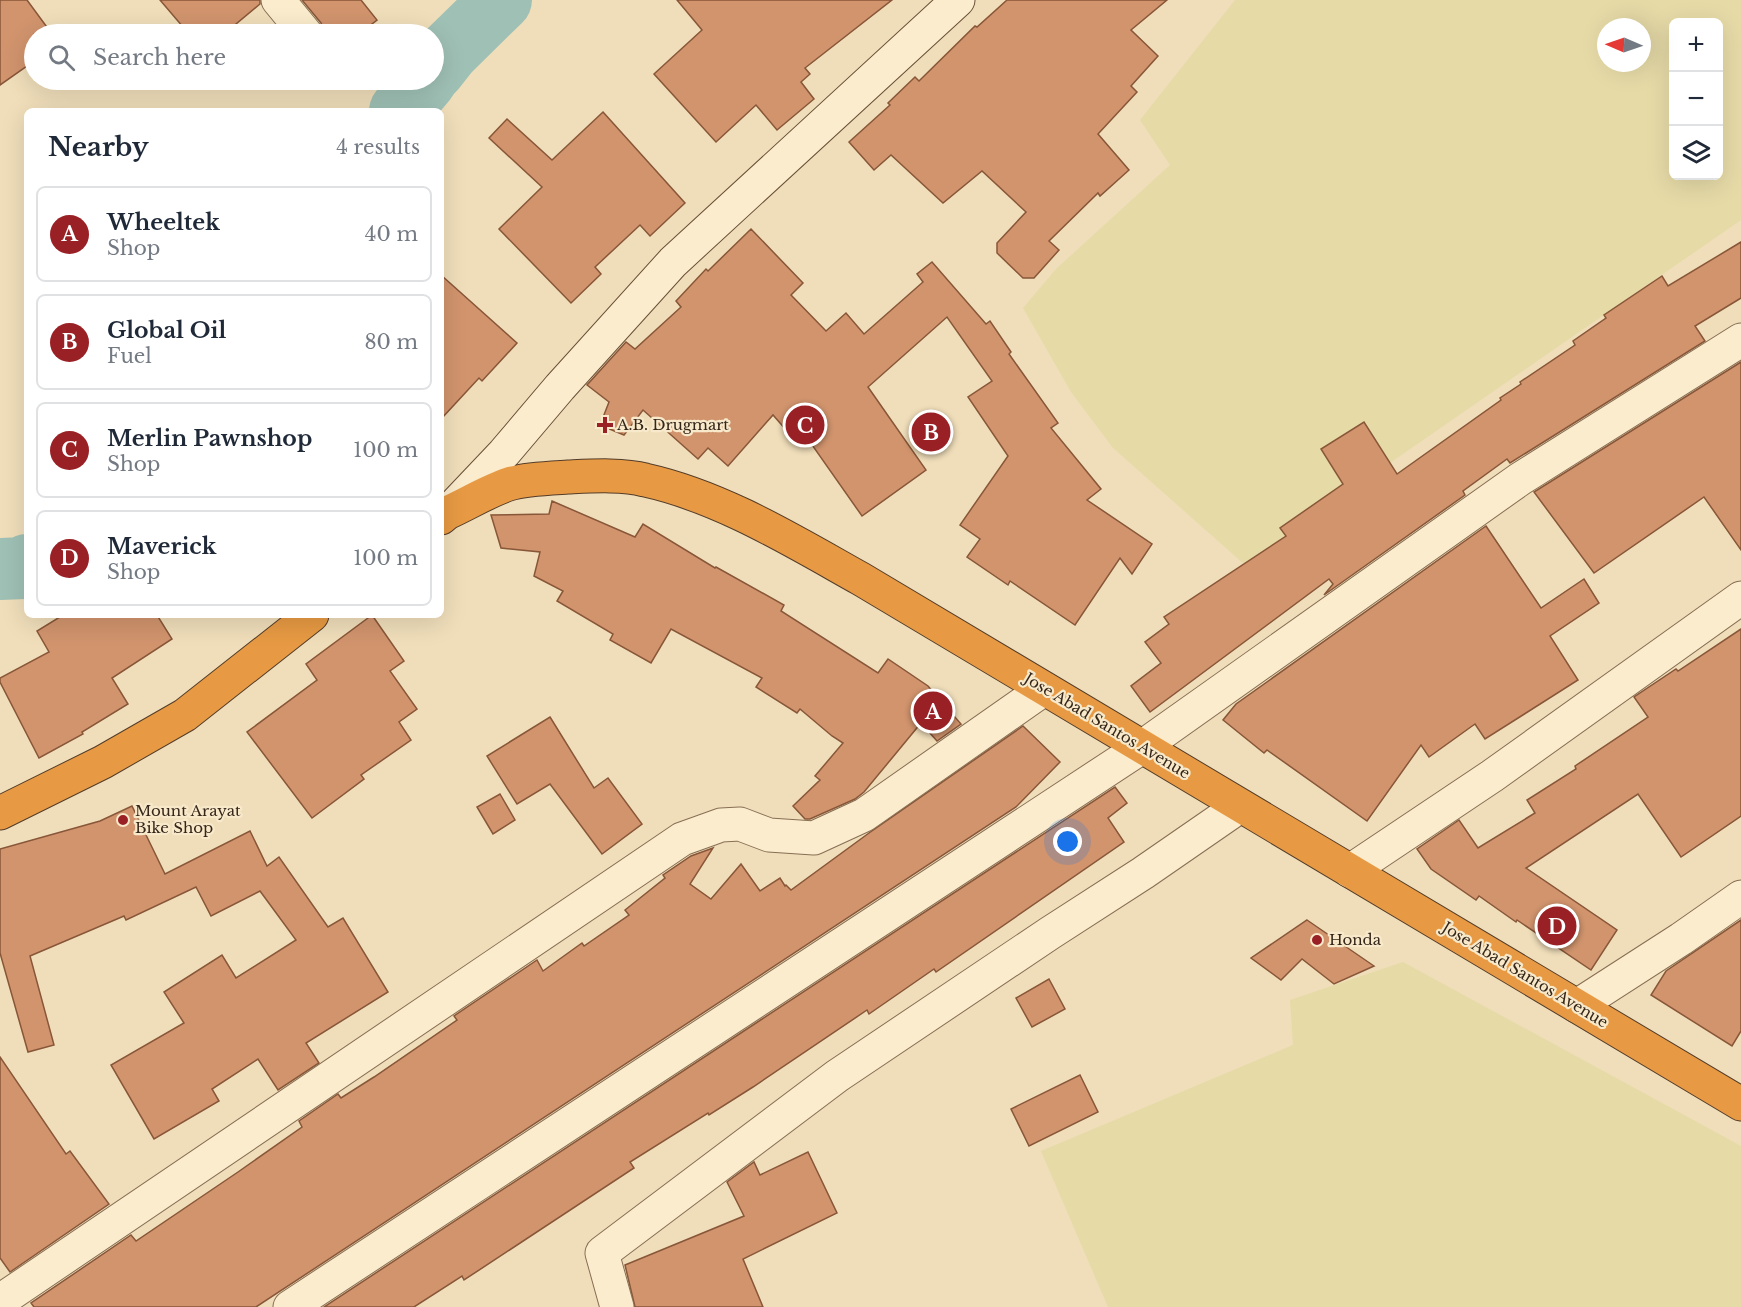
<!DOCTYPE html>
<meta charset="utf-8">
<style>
body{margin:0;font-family:"Libre Baskerville",serif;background:#f6f6f7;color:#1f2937}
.controls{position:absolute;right:18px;top:18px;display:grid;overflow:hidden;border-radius:9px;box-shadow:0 6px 24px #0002}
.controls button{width:54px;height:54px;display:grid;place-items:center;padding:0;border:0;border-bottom:2px solid #e0e1e3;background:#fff;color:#1f2937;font:30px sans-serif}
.compass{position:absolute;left:1597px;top:18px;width:54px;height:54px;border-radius:50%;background:#fff;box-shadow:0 6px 24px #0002;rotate:272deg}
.you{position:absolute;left:1068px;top:842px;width:21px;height:21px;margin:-15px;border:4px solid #fff;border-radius:50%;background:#1a73e8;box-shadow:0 0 0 9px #1a73e833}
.badge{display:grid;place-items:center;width:39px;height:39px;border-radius:50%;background:#992025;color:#fff;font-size:20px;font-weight:700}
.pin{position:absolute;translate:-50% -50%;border:3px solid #fff;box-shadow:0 2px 6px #0006}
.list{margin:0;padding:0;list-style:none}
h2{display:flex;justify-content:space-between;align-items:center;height:78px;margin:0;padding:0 24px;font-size:26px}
h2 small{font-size:20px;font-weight:400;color:#747a83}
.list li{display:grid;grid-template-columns:39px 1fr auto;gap:18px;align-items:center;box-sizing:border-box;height:96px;margin:0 12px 12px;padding:0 12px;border:2px solid #e0e1e3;border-radius:9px}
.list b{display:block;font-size:22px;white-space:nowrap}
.list p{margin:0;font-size:20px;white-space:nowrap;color:#747a83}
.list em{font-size:20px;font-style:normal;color:#747a83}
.icon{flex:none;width:33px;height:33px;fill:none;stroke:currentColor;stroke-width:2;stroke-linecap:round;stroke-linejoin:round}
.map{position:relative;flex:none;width:1741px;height:1307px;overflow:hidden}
.search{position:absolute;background:#fff;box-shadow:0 6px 24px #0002;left:24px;top:24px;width:420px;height:66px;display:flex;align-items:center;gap:15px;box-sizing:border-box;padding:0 21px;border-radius:33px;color:#747a83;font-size:22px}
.panel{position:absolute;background:#fff;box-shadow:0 6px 24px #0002;left:24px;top:108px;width:420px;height:510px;border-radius:9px}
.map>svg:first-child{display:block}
.farmland{fill:#e6daa7;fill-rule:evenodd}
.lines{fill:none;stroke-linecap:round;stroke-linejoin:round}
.river{stroke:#9fc0b5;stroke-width:62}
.building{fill:#d1946d;stroke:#885638;stroke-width:1.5}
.street-casing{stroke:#876e54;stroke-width:35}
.secondary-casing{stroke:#694f37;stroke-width:35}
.highway-casing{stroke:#543c29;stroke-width:35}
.street{stroke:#fbeccd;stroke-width:33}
.secondary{stroke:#fbeccd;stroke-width:33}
.highway{stroke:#e79a43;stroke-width:33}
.poi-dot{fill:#992025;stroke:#f7e9ca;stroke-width:2}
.labels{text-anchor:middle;stroke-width:4.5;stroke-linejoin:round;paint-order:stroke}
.poi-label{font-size:15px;fill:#35261a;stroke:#f7e9ca;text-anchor:start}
.street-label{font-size:15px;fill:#35261a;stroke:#f7e9ca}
</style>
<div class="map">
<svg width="1741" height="1307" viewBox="0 0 1741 1307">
<rect width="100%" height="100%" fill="#f0deba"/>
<!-- farmland -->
<g class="farmland">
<path d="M 1235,0 L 1741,0 L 1741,220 L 1244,564 L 1113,448 L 1071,392 L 1023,308 L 1056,269 L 1170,165 L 1140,120 ZM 1674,22 L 1718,22 L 1718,176 L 1674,176 ZM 1606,27 L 1642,27 L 1642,63 L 1606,63 Z"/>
<polygon points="1403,962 1741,1146 1741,1307 1108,1307 1041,1151 1293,1045 1290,1000"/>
</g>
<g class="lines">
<!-- river -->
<g class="river">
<polyline points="434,70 449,51 501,0"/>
<polyline points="400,111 426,80"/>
<polyline points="0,569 25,568 27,565"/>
</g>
</g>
<!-- building -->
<g class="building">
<polygon points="0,0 27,0 52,34 34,34 34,61 0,85"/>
<polygon points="160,0 260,0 260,4 224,34 189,34"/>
<polygon points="302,0 361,0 377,20 359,34 324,34 324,30 321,23"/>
<polygon points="677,0 892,0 805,68 810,74 801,82 814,99 777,130 756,105 716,142 654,74 702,30"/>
<polygon points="1007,0 1167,0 1131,30 1158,56 1131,86 1137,92 1098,134 1129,170 1100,196 1098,193 1049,241 1059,250 1034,278 1023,278 997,253 997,243 1026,212 982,171 943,203 891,155 874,170 849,142 890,105 888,103 915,77 919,81 975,26 977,27"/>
<polygon points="603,112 685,203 650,236 640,225 595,267 601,274 571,303 499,229 542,187 489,138 507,119 552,160"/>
<polygon points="751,229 803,283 791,295 826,331 846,313 864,334 923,282 917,274 932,262 986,324 990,321 1011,352 1009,354 1058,423 1051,428 1101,489 1087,500 1152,544 1132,574 1120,558 1075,625 1010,581 1008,585 967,557 980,539 960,525 1008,456 968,397 992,381 947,317 868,387 926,470 862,516 808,439 800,446 773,415 728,466 708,448 698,459 643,410 624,435 600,425 609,402 587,385 626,342 635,349 681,307 676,301 706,269 708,271"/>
<polygon points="1741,242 1741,298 1695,326 1705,341 1510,463 1507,459 1463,491 1465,495 1324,595 1333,584 1329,579 1150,712 1131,686 1161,663 1145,642 1169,624 1164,617 1286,536 1280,528 1343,484 1321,449 1364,422 1397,474 1501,400 1500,398 1521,384 1520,382 1575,345 1573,341 1606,318 1604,315 1662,276 1668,286"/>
<polygon points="441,275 517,343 482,381 479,378 441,419"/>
<polygon points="1741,362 1741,550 1704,497 1594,573 1534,492"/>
<polygon points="552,501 635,537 643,524 715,568 716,567 784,605 781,611 878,673 888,659 928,686 961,724 937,741 921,723 864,792 855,799 810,819 805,819 793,806 820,780 815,776 843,743 832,736 800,709 797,713 756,687 762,678 671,629 651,663 610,640 613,634 557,601 563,591 534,576 540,552 501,548 491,515 549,514"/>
<polygon points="1486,526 1541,608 1584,579 1599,603 1550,636 1578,680 1485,739 1475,724 1429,757 1421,745 1367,821 1267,750 1264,753 1223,720 1236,704"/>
<polygon points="63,615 157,615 172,639 112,678 128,704 82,732 83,734 39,758 0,682 0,678 49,652 37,631"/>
<polygon points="372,615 404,661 390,671 417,709 399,722 411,740 361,775 364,779 312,818 247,732 317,680 306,664"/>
<polygon points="1741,629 1741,816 1681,857 1638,794 1526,868 1617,930 1591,970 1517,920 1516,922 1479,896 1476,900 1431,869 1417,849 1459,820 1478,848 1535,813 1527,800 1576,769 1575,766 1648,717 1634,697 1676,669 1678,671"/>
<polygon points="550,717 594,788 608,778 642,824 602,854 550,784 517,804 487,756"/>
<polygon points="1023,726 1060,762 1016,807 256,1307 34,1307 31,1303 131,1235 136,1241 238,1172 302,1127 299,1121 338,1094 341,1098 374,1077 457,1020 454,1016 537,960 543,971 582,943 584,946 629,915 625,910 665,878 663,875 691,856 713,848 690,884 711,899 741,864 760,891 780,878 785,886 786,885 791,890 869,833"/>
<polygon points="1115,787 1127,803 1108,818 1124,842 936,972 934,969 869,1014 867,1010 753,1087 709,1115 708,1113 630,1162 634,1168 464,1280 462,1276 414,1307 324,1307"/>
<polygon points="500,794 515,820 493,834 477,807"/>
<polygon points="132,806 165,874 250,831 267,866 279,857 328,927 343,918 388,992 306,1043 319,1063 278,1090 258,1059 212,1089 219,1101 154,1139 111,1065 184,1023 164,992 222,955 236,978 296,940 260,891 211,916 196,887 126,920 124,916 30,956 54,1045 28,1052 0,953 0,849 100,821"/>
<polygon points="1307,920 1374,966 1334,984 1302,959 1281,980 1251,958"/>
<polygon points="1741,920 1741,1031 1732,1046 1651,995 1666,971"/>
<polygon points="1049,979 1065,1009 1032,1027 1016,998"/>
<polygon points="0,1057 66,1154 70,1151 109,1204 10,1272 0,1258"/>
<polygon points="1080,1075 1098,1112 1029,1146 1011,1109"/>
<polygon points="808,1152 837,1213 743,1259 763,1307 635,1307 625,1265 744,1216 727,1182 754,1162 760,1175"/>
</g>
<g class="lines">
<defs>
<g id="street">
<polyline points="278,0 306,34"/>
<polyline points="1350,871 1492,776 1741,598"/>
<polyline points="1577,1006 1681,939 1741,897"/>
<polyline points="0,1301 682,839 721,825 740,824 769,835 814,838 864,815 1044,689"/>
<polyline points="290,1307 1142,747 1520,479 1741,340"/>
<polyline points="617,1307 602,1253 837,1076 1050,933 1143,873 1240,806"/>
</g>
<polyline id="secondary" points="448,512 504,453 560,387 673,262 958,0"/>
<g id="highway">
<path d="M 441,518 L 447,513 C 467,504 488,491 509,484 C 523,479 552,478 568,477 C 591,476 623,474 645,480 C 722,497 793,541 861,579 L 1741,1104"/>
<polyline points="0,813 103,762 185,715 312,615"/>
</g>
</defs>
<!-- street casing -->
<use href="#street" class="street-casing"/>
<!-- secondary casing -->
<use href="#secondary" class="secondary-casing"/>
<!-- highway casing -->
<use href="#highway" class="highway-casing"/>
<!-- street -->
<use href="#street" class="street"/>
<!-- secondary -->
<use href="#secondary" class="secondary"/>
<!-- highway -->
<use href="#highway" class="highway"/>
</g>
<!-- markers -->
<g class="poi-dot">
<path d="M602 416h6v6h6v6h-6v6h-6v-6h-6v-6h6z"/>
<circle cx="123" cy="820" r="6"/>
<circle cx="1317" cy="940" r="6"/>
</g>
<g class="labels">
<!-- poi labels -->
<g class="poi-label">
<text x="617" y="430">A.B. Drugmart</text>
<text x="135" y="816">Mount Arayat<tspan x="135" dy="17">Bike Shop</tspan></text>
<text x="1329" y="945">Honda</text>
</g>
<!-- street labels -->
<g class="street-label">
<text transform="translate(1107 726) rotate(31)" y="5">Jose Abad Santos Avenue</text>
<text transform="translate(1525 975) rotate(31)" y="5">Jose Abad Santos Avenue</text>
</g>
</g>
</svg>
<div class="controls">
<button>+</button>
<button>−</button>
<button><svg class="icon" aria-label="layers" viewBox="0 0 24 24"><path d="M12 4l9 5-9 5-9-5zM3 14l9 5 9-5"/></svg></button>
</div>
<svg class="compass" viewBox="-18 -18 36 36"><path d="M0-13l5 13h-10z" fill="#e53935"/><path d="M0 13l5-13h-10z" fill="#747a83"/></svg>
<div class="you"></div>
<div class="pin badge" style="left:933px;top:711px">A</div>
<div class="pin badge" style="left:931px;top:432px">B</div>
<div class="pin badge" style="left:805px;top:425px">C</div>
<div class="pin badge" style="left:1557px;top:926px">D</div>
<div class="search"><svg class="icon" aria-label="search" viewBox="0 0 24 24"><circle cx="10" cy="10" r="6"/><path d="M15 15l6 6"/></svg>Search here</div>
<section class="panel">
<h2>Nearby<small>4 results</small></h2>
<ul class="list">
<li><span class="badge">A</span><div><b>Wheeltek</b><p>Shop</p></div><em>40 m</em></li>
<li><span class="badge">B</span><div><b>Global Oil</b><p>Fuel</p></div><em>80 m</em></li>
<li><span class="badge">C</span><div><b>Merlin Pawnshop</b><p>Shop</p></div><em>100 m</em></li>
<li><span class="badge">D</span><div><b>Maverick</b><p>Shop</p></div><em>100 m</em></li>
</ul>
</section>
</div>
